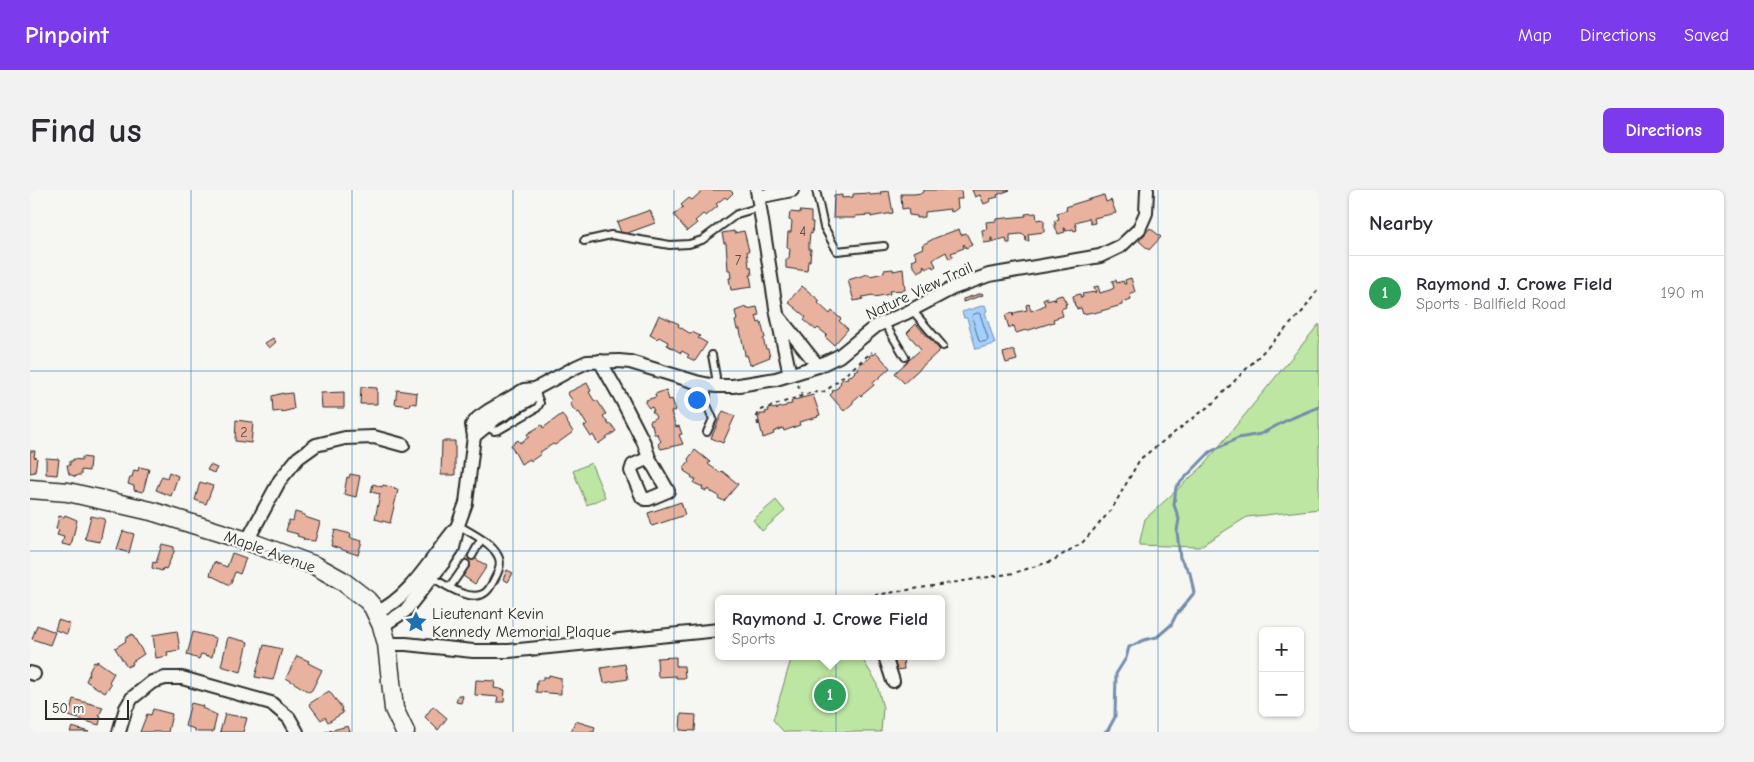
<!DOCTYPE html>
<meta charset="utf-8">
<style>
body{margin:0;font-family:"Comic Neue",sans-serif;background:#f2f2f3;color:#2b2b33}
.controls{position:absolute;right:15px;bottom:15px;display:grid;overflow:hidden;border-radius:8px;box-shadow:0 1px 4px #0004}
.controls button{width:45px;height:45px;display:grid;place-items:center;padding:0;border:0;border-bottom:1px solid #e1e1e2;background:#fff;color:#2b2b33;font:25px sans-serif}
.scale{position:absolute;left:15px;bottom:12px;width:84px;box-sizing:border-box;padding-left:5px;border:2px solid #2b2b2b;border-top:0;font-size:14px;line-height:18px;white-space:nowrap;color:#2b2b2b;-webkit-text-stroke:4px #f6f6f2;paint-order:stroke}
.you{position:absolute;left:666px;top:209px;width:18px;height:18px;margin:-12px;border:4px solid #fff;border-radius:50%;background:#1a73e8;box-shadow:0 0 0 8px #1a73e833}
.badge{display:grid;place-items:center;width:32px;height:32px;border-radius:50%;background:#7c3aed;color:#fff;font-size:16px;font-weight:700}
.pin{position:absolute;translate:-50% -50%;border:2px solid #fff;box-shadow:0 1px 5px #0006}
.popup{position:absolute;left:685px;top:405px;width:230px;height:65px;box-sizing:border-box;display:grid;place-content:center;border-radius:8px;background:#fff;filter:drop-shadow(0 1px 4px #0005);font-size:16px;white-space:nowrap;color:#7c7c81}
.popup b{font-size:19px;color:#2b2b33}
.popup::after{content:'';position:absolute;left:50%;top:100%;margin-left:-10px;border:10px solid transparent;border-top-color:#fff}
.list{margin:0;padding:0;list-style:none}
h2{display:flex;justify-content:space-between;align-items:center;height:65px;margin:0;padding:0 20px;font-size:21px}
h2 small{font-size:16px;font-weight:400;color:#7c7c81}
.list li{display:grid;grid-template-columns:32px 1fr auto;gap:15px;align-items:center;box-sizing:border-box;height:75px;padding:0 20px;border-top:1px solid #e1e1e2}
.list b{display:block;font-size:19px;white-space:nowrap}
.list p{margin:0;font-size:16px;white-space:nowrap;color:#7c7c81}
.list em{font-size:16px;font-style:normal;color:#7c7c81}
.map{position:relative;flex:none;width:1289px;height:542px;overflow:hidden;border-radius:8px}
header{display:flex;align-items:center;gap:30px;box-sizing:border-box;height:70px;padding:0 25px;background:#7c3aed;color:#fff}
header strong{font-size:24px}
nav{display:flex;gap:28px;margin-inline-start:auto;font-size:18px}
.intro{display:flex;align-items:center;justify-content:space-between;box-sizing:border-box;height:120px;padding:0 30px}
h1{margin:0;font-size:35px}
.button{padding:12px 22px;border-radius:8px;background:#7c3aed;color:#fff;font-size:18px;font-weight:700}
main{display:flex;gap:30px;padding:0 30px}
aside{flex:1;background:#fff;border-radius:8px;box-shadow:0 1px 4px #0004}
.map>svg:first-child{display:block}
.green{fill:#bce6a2;stroke:#748866}
.water{fill:#a3d0fe;stroke:#738eaa}
.lines{fill:none;stroke-linecap:round;stroke-linejoin:round}
.shore{stroke:#5b6d7f;stroke-width:1}
.stream{stroke:#738eaa;stroke-width:3}
.building{fill:#e8b29e;stroke:#2b2b2b}
.lane-casing{stroke:#2b2b2b;stroke-width:10}
.street-casing{stroke:#2b2b2b;stroke-width:16}
.secondary-casing{stroke:#2b2b2b;stroke-width:21}
.path{stroke:#2b2b2b;stroke-width:2;stroke-dasharray:4 4;stroke-linecap:butt}
.lane{stroke:#f6f6f2;stroke-width:6}
.street{stroke:#f6f6f2;stroke-width:12}
.secondary{stroke:#f6f6f2;stroke-width:18}
.grid{fill:none;stroke:#1f6fb2;stroke-width:1;stroke-opacity:0.55}
.labels{text-anchor:middle;stroke-width:4.5;stroke-linejoin:round;paint-order:stroke}
.number-label{font-size:14px;fill:#5a4d48}
.street-label{font-size:16px;fill:#2b2b2b;stroke:#f6f6f2}
.poi-label{font-size:16px;fill:#2b2b2b;stroke:#f6f6f2;text-anchor:start}
</style>
<header>
<strong>Pinpoint</strong>
<nav><a>Map</a><a>Directions</a><a>Saved</a></nav>
</header>
<div class="intro"><h1>Find us</h1><a class="button">Directions</a></div>
<main>
<div class="map">
<svg width="1289" height="542" viewBox="0 0 1289 542">
<rect width="100%" height="100%" fill="#f6f6f2"/>
<filter id="ink" filterUnits="userSpaceOnUse"><feTurbulence type="fractalNoise" baseFrequency=".02" numOctaves="2"/><feDisplacementMap in="SourceGraphic" scale="10" xChannelSelector="R" yChannelSelector="G"/><feConvolveMatrix kernelMatrix="1 2 1 2 8 2 1 2 1" color-interpolation-filters="sRGB"/></filter>
<g filter="url(#ink)">
<!-- green -->
<g class="green">
<polygon points="1289,134 1289,319 1217,327 1169,357 1109,355 1115,329 1173,276"/>
<polygon points="561,273 575,307 557,315 543,281"/>
<polygon points="746,310 755,321 732,341 723,330"/>
<polygon points="762,466 831,467 846,491 853,518 851,542 754,542 743,530"/>
</g>
<!-- water -->
<polygon class="water" points="955,115 957,121 955,122 965,154 946,159 937,128 934,128 932,122"/>
<g class="lines">
<!-- shore -->
<polygon class="shore" points="948,123 950,124 958,148 957,151 952,152 949,151 942,127 943,125"/>
<!-- stream -->
<polyline class="stream" points="1075,542 1078,540 1085,527 1086,484 1096,468 1099,457 1114,450 1127,447 1141,435 1146,425 1164,403 1160,383 1150,368 1147,341 1149,329 1144,315 1146,297 1180,262 1208,248 1231,244 1257,230 1289,217"/>
</g>
<!-- building -->
<g class="building">
<polygon points="673,0 700,0 703,3 697,9 695,7 686,14 688,16 676,26 673,24 665,31 667,33 657,41 644,25 653,17 651,15 659,8 662,10"/>
<polygon points="894,0 931,0 932,9 927,9 928,18 924,21 921,22 920,19 895,22 895,27 887,28 887,26 879,25 878,18 872,19 871,4 884,4 892,3"/>
<polygon points="942,0 980,0 967,5 968,7 960,9 961,11 954,14 950,5 945,7"/>
<polygon points="859,1 863,23 845,26 841,27 841,25 825,26 826,28 803,28 804,6 812,5 812,8 823,7 823,4 839,3 840,5 851,4 850,2"/>
<polygon points="1074,5 1076,12 1081,10 1086,23 1064,28 1065,33 1061,34 1059,28 1049,31 1045,33 1047,40 1044,41 1043,39 1036,41 1035,38 1034,38 1035,42 1028,44 1024,34 1026,34 1024,31 1029,29 1027,23 1037,20 1036,17 1044,14"/>
<polygon points="620,20 625,33 592,45 587,32"/>
<polygon points="770,21 781,22 781,32 783,32 782,44 780,43 779,53 779,59 781,59 780,71 778,71 777,81 756,78 756,69 759,69 760,58 757,58 758,42 761,42 762,31 759,30 760,22 770,23"/>
<polygon points="1006,23 1007,30 1012,29 1014,31 1014,42 998,44 999,51 996,51 995,45 990,44 980,45 980,53 977,53 976,48 962,52 962,48 961,48 961,52 954,53 952,40 957,39 956,32 966,31 966,29 996,26 995,24"/>
<polygon points="1120,38 1131,47 1119,60 1109,51"/>
<polygon points="929,39 931,45 936,43 942,55 936,58 934,54 933,55 934,58 921,63 923,67 919,69 916,62 907,67 903,70 906,76 903,78 902,76 896,79 894,75 893,76 894,79 888,82 882,74 883,73 882,70 887,68 884,62 893,58 892,55 905,48"/>
<polygon points="704,41 704,43 714,41 719,61 717,61 719,77 721,77 722,85 720,85 722,97 701,100 699,88 701,88 700,80 698,80 696,53 694,53 692,43"/>
<polygon points="863,79 863,81 873,79 875,100 859,101 860,104 844,107 843,105 832,107 833,109 824,111 818,90 838,84 839,84 840,86 854,83 854,80"/>
<polygon points="1101,88 1105,102 1100,103 1101,109 1092,112 1092,115 1064,123 1063,122 1053,124 1051,118 1047,119 1046,116 1045,116 1043,106 1050,104 1051,108 1053,107 1052,104 1066,102 1064,97 1068,96 1070,103 1080,100 1084,98 1082,91 1086,90 1087,93 1093,91 1094,94 1096,94 1095,90"/>
<polygon points="772,96 790,111 788,113 800,124 802,121 811,129 809,131 818,139 804,155 795,147 797,145 788,138 786,140 774,130 776,127 758,112"/>
<polygon points="952,103 953,105 933,112 933,109"/>
<polygon points="1032,105 1037,114 1035,114 1036,117 1031,119 1033,126 1023,129 1024,132 996,141 996,140 986,143 984,136 979,138 975,125 982,123 983,126 984,126 983,123 997,120 996,115 999,114 1001,121 1011,117 1015,115 1013,109 1017,107 1017,110 1024,108 1025,111 1026,110 1025,107"/>
<polygon points="716,117 717,119 727,117 729,125 726,126 728,133 731,132 735,148 733,149 736,159 738,159 740,167 720,175 717,165 715,166 715,164 710,140 710,139 707,139 705,131 707,130 705,121"/>
<polygon points="629,125 647,133 649,134 648,136 661,144 662,142 670,146 668,148 677,153 665,171 657,167 659,165 652,161 651,163 637,155 638,152 629,147 627,149 620,145"/>
<polygon points="886,134 910,160 874,193 865,183 891,159 877,143"/>
<polygon points="243,148 246,152 239,158 235,153"/>
<polygon points="984,160 987,170 976,173 973,163"/>
<polygon points="846,162 860,178 843,193 844,195 831,206 830,205 823,211 823,213 814,221 800,205 803,202 802,201 809,197 808,196 811,193 810,192 813,189 818,188 817,187 820,185 821,186 825,182 824,181 829,179 828,178 830,174 840,168 839,166 842,164 843,165"/>
<polygon points="557,193 561,201 559,202 565,212 567,210 576,224 573,226 579,235 581,234 586,241 568,254 563,245 561,247 554,236 557,235 549,222 547,223 544,220 540,213 543,211 537,203"/>
<polygon points="331,197 347,198 347,214 330,214"/>
<polygon points="367,200 387,203 386,214 380,213 379,216 365,214"/>
<polygon points="636,200 639,210 642,209 646,220 641,222 646,237 649,236 652,244 649,245 653,254 631,259 628,254 631,251 627,245 628,244 624,244 622,234 621,235 620,231 626,227 622,221 624,221 622,217 619,218 615,213 617,212 616,210 626,207 625,204"/>
<polygon points="314,202 314,218 292,218 291,203"/>
<polygon points="253,203 253,204 262,203 264,219 252,222 252,221 243,222 242,206"/>
<polygon points="783,205 790,225 787,226 788,227 769,232 770,235 754,241 753,238 743,242 744,244 733,248 728,227 730,226 730,224 736,224 735,222 739,221 738,219 742,218 743,219 747,218 747,220 748,218 756,216 756,215 762,214 761,212 764,210"/>
<polygon points="693,221 705,226 693,253 681,248"/>
<polygon points="532,224 543,242 525,255 523,254 510,262 511,264 501,271 500,269 491,274 481,255 488,250 490,253 499,247 497,244 512,235 513,238"/>
<polygon points="206,230 221,232 223,233 221,253 205,251"/>
<polygon points="412,251 425,251 425,285 411,285"/>
<polygon points="665,260 680,272 678,274 690,283 692,281 708,294 694,311 688,308 689,306 682,302 682,303 679,299 676,301 672,299 673,297 664,293 666,289 664,289 661,287 662,286 654,281 655,280 653,279 659,271 658,269"/>
<polygon points="0,261 5,261 4,267 7,268 5,282 0,283"/>
<polygon points="52,267 60,268 59,281 51,280 51,285 47,285 46,287 39,284 37,275 40,275 40,271 43,271 43,269 52,270"/>
<polygon points="16,268 29,269 27,285 16,284"/>
<polygon points="180,275 187,278 184,283 177,280"/>
<polygon points="109,277 119,279 113,302 104,300 104,296 98,294 100,287 102,287 104,280 108,281"/>
<polygon points="139,282 148,286 141,306 126,300 132,286 137,288"/>
<polygon points="320,284 330,286 326,307 314,304 317,287 319,288"/>
<polygon points="170,292 183,296 176,314 165,310"/>
<polygon points="343,294 352,297 353,295 365,298 364,299 368,300 360,333 345,329 350,304 341,302"/>
<polygon points="651,312 655,325 622,336 618,323"/>
<polygon points="265,322 275,325 275,327 290,332 285,351 273,350 274,348 267,346 268,344 256,341 259,330 263,331"/>
<polygon points="35,325 47,330 41,356 32,354 34,347 27,345 29,340 26,339 29,326 34,327"/>
<polygon points="61,326 75,329 70,352 55,349"/>
<polygon points="305,340 321,344 320,348 332,351 328,365 301,356"/>
<polygon points="93,341 104,344 99,363 87,359"/>
<polygon points="132,354 144,357 144,362 136,379 133,378 132,381 122,378 123,372 126,373"/>
<polygon points="202,363 216,368 210,384 205,382 200,395 180,385 184,372 197,377"/>
<polygon points="438,364 457,376 445,394 433,386 438,376 433,372"/>
<polygon points="477,380 483,383 478,392 473,389"/>
<polygon points="28,430 40,434 37,444 25,440"/>
<polygon points="7,435 25,442 20,455 2,449"/>
<polygon points="147,441 150,460 137,462 138,466 126,468 123,445"/>
<polygon points="163,442 186,448 182,467 171,464 169,469 157,465"/>
<polygon points="102,444 114,464 102,472 103,474 97,477 85,458 96,451 95,449"/>
<polygon points="198,447 218,452 211,482 191,476"/>
<polygon points="234,455 252,459 243,490 225,487"/>
<polygon points="267,466 279,471 278,473 292,480 282,500 279,502 256,488"/>
<polygon points="864,466 873,466 874,479 866,480"/>
<polygon points="646,467 646,476 654,476 655,488 646,488 646,486 628,487 627,468"/>
<polygon points="67,471 84,483 79,492 81,494 75,503 56,491 60,482 59,482 64,472 66,473"/>
<polygon points="595,474 598,489 574,493 571,478"/>
<polygon points="519,485 531,488 531,504 506,502 507,490 513,490 513,487 519,487"/>
<polygon points="446,490 465,491 464,498 475,500 474,512 467,512 468,507 445,505"/>
<polygon points="299,501 312,518 311,519 313,523 298,532 295,527 291,530 279,514"/>
<polygon points="428,505 433,506 431,513 426,512"/>
<polygon points="43,509 73,517 69,526 71,526 69,535 39,526"/>
<polygon points="161,513 173,516 172,518 187,525 183,542 168,542 165,541 165,539 155,536"/>
<polygon points="403,516 417,528 408,540 395,527"/>
<polygon points="123,519 142,524 138,542 110,542 117,524 121,525"/>
<polygon points="195,524 217,528 213,542 190,542"/>
<polygon points="651,524 666,525 665,541 650,540"/>
<polygon points="545,531 565,537 564,542 541,542"/>
<polygon points="318,536 320,542 295,542"/>
<polygon points="42,537 59,542 40,542"/>
</g>
<g class="lines">
<defs>
<g id="lane">
<polyline points="786,0 794,37 807,61 854,56"/>
<polyline points="554,51 581,45 640,55 659,54 672,50 707,24 730,17"/>
<polyline points="882,120 913,156"/>
<polyline points="854,132 875,167"/>
<polyline points="682,165 686,187 685,196"/>
<polyline points="456,236 464,241 469,240 507,218 510,213 505,200"/>
<polyline points="677,242 683,229 676,213 678,194"/>
<polyline points="442,366 451,350"/>
<path d="M 400,386 C 413,394 443,415 457,401 C 460,398 463,392 465,388 C 469,381 472,373 468,366 C 461,352 441,343 428,335"/>
<polyline points="420,397 436,374"/>
</g>
<g id="street">
<polyline points="727,0 747,124 760,185"/>
<polyline points="728,7 762,0"/>
<polyline points="748,126 788,176"/>
<polyline points="570,171 592,210 614,253 619,268 638,301 619,309 615,309 612,307 601,281 603,275 619,268"/>
<polyline points="444,246 466,228 500,209 505,199"/>
<polyline points="217,351 250,290 268,268 286,255 315,248 344,247 373,255"/>
<path d="M 346,423 C 382,406 402,366 427,337"/>
<polyline points="352,436 375,421 413,373 423,358 428,335 436,313 444,246 442,235 448,228 458,221 494,200 505,199 546,177 557,172 589,171 600,172 666,192 685,196 703,196 746,189 788,176 809,166 846,136 876,123 923,98 959,85 1070,66 1091,56 1109,39 1116,23 1117,0"/>
<polyline points="357,454 376,454 443,461 479,461 689,440"/>
<polyline points="855,466 863,491"/>
<polyline points="0,483 4,484"/>
<polyline points="89,542 96,518 102,508 122,492 135,488 152,488 241,513 259,528 267,542"/>
</g>
<polyline id="secondary" points="0,299 38,302 121,321 217,351 286,376 311,390 337,410 343,417 352,436 357,454 364,519 375,542"/>
</defs>
<!-- lane casing -->
<use href="#lane" class="lane-casing"/>
<!-- street casing -->
<use href="#street" class="street-casing"/>
<!-- secondary casing -->
<use href="#secondary" class="secondary-casing"/>
<!-- path -->
<g class="path">
<polyline points="768,195 772,204"/>
<polyline points="728,235 727,226 731,220 783,202 791,203 797,200 842,162"/>
<polyline points="821,409 984,383 1022,371 1053,352 1082,319 1110,269 1183,213 1273,121 1289,98"/>
</g>
<!-- lane -->
<use href="#lane" class="lane"/>
<!-- street -->
<use href="#street" class="street"/>
<!-- secondary -->
<use href="#secondary" class="secondary"/>
</g>
</g>
<!-- grid -->
<path class="grid" d="M 161,0 L 161,542M 322,0 L 322,542M 483,0 L 483,542M 644,0 L 644,542M 806,0 L 806,542M 967,0 L 967,542M 1128,0 L 1128,542M 0,181 L 1289,181M 0,361 L 1289,361"/>
<!-- icons -->
<defs>
<symbol id="sight-bare" viewBox="-9 -9 18 18"><path d="M0-6L1.8-2.2L6-1.7L2.9 1.2L3.7 5.4L0 3.3L-3.7 5.4L-2.9 1.2L-6-1.7L-1.8-2.2Z" fill="#1f6fb2" stroke="#f6f6f2" stroke-width="2.5" paint-order="stroke"/></symbol>
</defs>
<g fill-rule="evenodd">
<use href="#sight-bare" x="370" y="416" width="32" height="32"/>
</g>
<g class="labels">
<!-- number labels -->
<g class="number-label">
<text x="773" y="46">4</text>
<text x="708" y="75">7</text>
<text x="214" y="247">2</text>
</g>
<!-- street labels -->
<g class="street-label">
<text transform="translate(889 100) rotate(-25)" y="6">Nature View Trail</text>
<text transform="translate(240 361) rotate(20)" y="6">Maple Avenue</text>
</g>
<!-- poi labels -->
<g class="poi-label">
<text x="402" y="429">Lieutenant Kevin<tspan x="402" dy="18">Kennedy Memorial Plaque</tspan></text>
</g>
</g>
</svg>
<div class="controls">
<button>+</button>
<button>−</button>
</div>
<div class="scale">50 m</div>
<div class="you"></div>
<div class="pin badge" style="left:800px;top:505px;background:#2e9e5b">1</div>
<div class="popup"><b>Raymond J. Crowe Field</b>Sports</div>
</div>
<aside>
<h2>Nearby<small></small></h2>
<ul class="list">
<li><span class="badge" style="background:#2e9e5b">1</span><div><b>Raymond J. Crowe Field</b><p>Sports · Ballfield Road</p></div><em>190 m</em></li>
</ul>
</aside>
</main>
